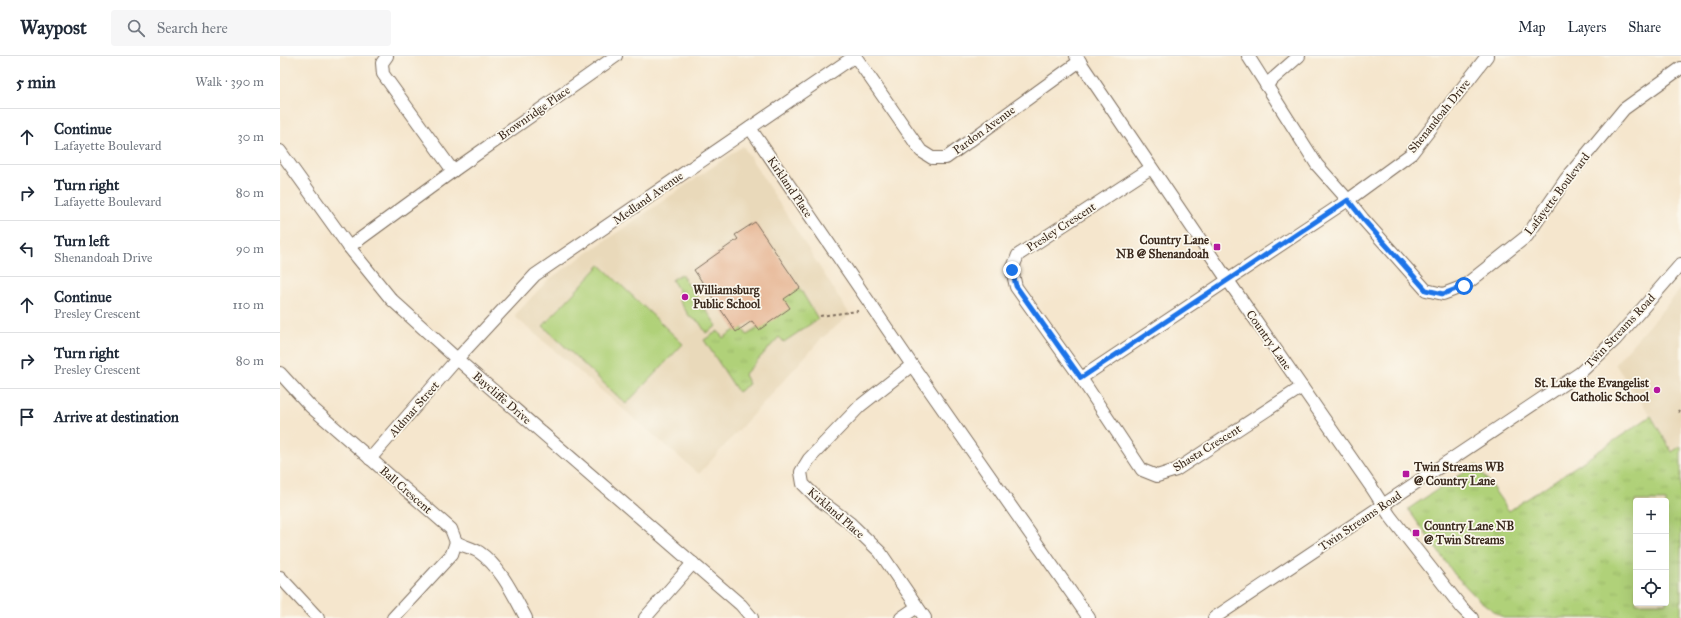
<!DOCTYPE html>
<meta charset="utf-8">
<style>
body{margin:0;font-family:"IM FELL Great Primer",serif;background:#f6f6f7;color:#1f2937}
.controls{position:absolute;right:12px;bottom:12px;display:grid;overflow:hidden;border-radius:4px;box-shadow:0 4px 16px #0002}
.controls button{width:36px;height:36px;display:grid;place-items:center;padding:0;border:0;border-bottom:1px solid #e0e1e3;background:#fff;color:#1f2937;font:20px sans-serif}
.stop{position:absolute;width:12px;height:12px;margin:-9px;border:3px solid #1a73e8;border-radius:50%;background:#fff}
.stop.end{background:#1a73e8;border-color:#fff;box-shadow:0 1px 4px #0008}
.list{margin:0;padding:0;list-style:none}
h2{display:flex;justify-content:space-between;align-items:center;height:52px;margin:0;padding:0 16px;font-size:17px}
h2 small{font-size:13px;font-weight:400;color:#747a83}
.list li{display:grid;grid-template-columns:26px 1fr auto;gap:12px;align-items:center;box-sizing:border-box;height:56px;padding:0 16px;border-top:1px solid #e0e1e3}
.list b{display:block;font-size:15px;white-space:nowrap}
.list p{margin:0;font-size:13px;white-space:nowrap;color:#747a83}
.list em{font-size:13px;font-style:normal;color:#747a83}
.icon{flex:none;width:22px;height:22px;fill:none;stroke:currentColor;stroke-width:2;stroke-linecap:round;stroke-linejoin:round}
.map{position:relative;flex:none;width:1401px;height:562px;overflow:hidden}
header{display:flex;align-items:center;gap:24px;box-sizing:border-box;height:56px;padding:0 20px;background:#fff;border-bottom:1px solid #e0e1e3}
header strong{font-size:19px}
nav{display:flex;gap:22px;margin-inline-start:auto;font-size:14px}
.search{width:280px;height:36px;background:#f6f6f7;display:flex;align-items:center;gap:10px;box-sizing:border-box;padding:0 14px;border-radius:4px;color:#747a83;font-size:15px}
main{display:flex}
aside{flex:1;background:#fff}
.map>svg:first-child{display:block}
.built{fill:#e9d9ba}
.park{fill:url(#park-tufts);stroke:#767e4c;fill-rule:evenodd}
.garden{fill:#b0d179;stroke:#767e4c}
.building{fill:#e7b796}
.lines{fill:none;stroke-linecap:round;stroke-linejoin:round}
.minor-casing{stroke:#7c6c5b;stroke-width:14}
.path{stroke:#7c6c5b;stroke-width:2;stroke-dasharray:3 3;stroke-linecap:butt}
.minor{stroke:#fff;stroke-width:12}
.route{stroke:#1a73e8;stroke-width:5}
.poi-dot{fill:#b5179e;stroke:#fbf7ec;stroke-width:1.5}
.labels{text-anchor:middle;stroke-width:3.5;stroke-linejoin:round;paint-order:stroke}
.street-label{font-size:12px;fill:#3b2a1e;stroke:#fbf7ec}
.poi-label{font-size:12px;font-weight:bold;fill:#3b2a1e;stroke:#fbf7ec;text-anchor:start}
</style>
<header>
<strong>Waypost</strong>
<div class="search"><svg class="icon" aria-label="search" viewBox="0 0 24 24"><circle cx="10" cy="10" r="6"/><path d="M15 15l6 6"/></svg>Search here</div>
<nav><a>Map</a><a>Layers</a><a>Share</a></nav>
</header>
<main>
<aside>
<h2>5 min<small>Walk · 390 m</small></h2>
<ul class="list">
<li><svg class="icon" aria-label="ahead" viewBox="0 0 24 24"><path d="M12 20V5M6 11l6-6 6 6"/></svg><div><b>Continue</b><p>Lafayette Boulevard</p></div><em>30 m</em></li>
<li><svg class="icon" aria-label="right" viewBox="0 0 24 24"><path d="M7 20v-9h11M14 6l5 5-5 5"/></svg><div><b>Turn right</b><p>Lafayette Boulevard</p></div><em>80 m</em></li>
<li><svg class="icon" aria-label="left" viewBox="0 0 24 24"><path d="M17 20v-9H6M10 6l-5 5 5 5"/></svg><div><b>Turn left</b><p>Shenandoah Drive</p></div><em>90 m</em></li>
<li><svg class="icon" aria-label="ahead" viewBox="0 0 24 24"><path d="M12 20V5M6 11l6-6 6 6"/></svg><div><b>Continue</b><p>Presley Crescent</p></div><em>110 m</em></li>
<li><svg class="icon" aria-label="right" viewBox="0 0 24 24"><path d="M7 20v-9h11M14 6l5 5-5 5"/></svg><div><b>Turn right</b><p>Presley Crescent</p></div><em>80 m</em></li>
<li><svg class="icon" aria-label="arrive" viewBox="0 0 24 24"><path d="M6 21V4h12l-3 4 3 4H6"/></svg><div><b>Arrive at destination</b></div></li>
</ul>
</aside>
<div class="map">
<svg width="1401" height="562" viewBox="0 0 1401 562">
<defs>
<pattern id="park-tufts" width="24" height="20" patternUnits="userSpaceOnUse"><rect width="24" height="20" fill="#b0d179"/><path d="M3 7l-1-3M5 7V3M7 7l1-3M15 17l-1-3M17 17v-4M19 17l1-3" fill="none" stroke="#98b468"/></pattern>
</defs>
<rect width="100%" height="100%" fill="#fbf7ec"/>
<filter id="ink" filterUnits="userSpaceOnUse"><feTurbulence type="fractalNoise" baseFrequency=".025" numOctaves="2"/><feDisplacementMap in="SourceGraphic" scale="8" xChannelSelector="R" yChannelSelector="G"/><feConvolveMatrix kernelMatrix="1 2 1 2 8 2 1 2 1" color-interpolation-filters="sRGB"/></filter>
<filter id="wash" filterUnits="userSpaceOnUse"><feTurbulence type="fractalNoise" baseFrequency=".012" numOctaves="4" result="noise"/><feDisplacementMap in="SourceGraphic" scale="16" xChannelSelector="R" yChannelSelector="G"/><feGaussianBlur stdDeviation="0.9" result="paint"/><feColorMatrix in="noise" values="0 0 0 0 0 0 0 0 0 0 0 0 0 0 0 0 0 1.4 0 .05"/><feComposite in="paint" operator="in"/></filter>
<g filter="url(#wash)">
<rect width="100%" height="100%" fill="#f5e6cd"/>
<!-- built -->
<g class="built">
<polygon points="463,90 570,259 541,283 419,418 234,260 268,224"/>
<polygon points="1401,233 1401,390 1392,396 1371,360 1335,308"/>
</g>
<!-- park -->
<g class="park">
<polygon points="401,218 437,270 426,277 419,266 410,261 399,245 399,235 392,224"/>
<polygon points="519,231 538,263 504,286 499,281 464,319 469,328 458,336 424,284 438,275 443,282 461,270 467,279 506,254 499,243"/>
<path d="M 1371,360 L 1392,396 L 1401,390 L 1401,562 L 1223,562 L 1199,544 L 1175,519 L 1128,453 L 1196,408 L 1229,455 ZM 1356,445 L 1386,445 L 1386,547 L 1356,547 Z"/>
</g>
<!-- garden -->
<polygon class="garden" points="320,209 403,288 346,348 263,270"/>
<g id="blocks">
<!-- building -->
<polygon class="building" points="475,166 520,232 504,243 510,252 479,274 472,265 456,276 414,214 458,183 455,179"/>
</g>
</g>
<g filter="url(#ink)">
<use href="#blocks" fill-opacity="0" stroke="#7c6c5b" stroke-width="1"/>
<g class="lines">
<defs>
<g id="minor">
<polyline points="107,0 102,7 103,18 173,115"/>
<polyline points="575,0 641,95 652,102 666,102 800,5"/>
<polyline points="796,0 947,223 1092,432 1110,460 1182,552 1192,562"/>
<polyline points="968,0 1037,109 1068,144 1083,163 1146,234 1163,238 1184,230 1247,180 1286,123 1344,53 1401,12"/>
<polyline points="986,29 1019,0"/>
<polyline points="470,72 632,309 809,562"/>
<polyline points="0,95 69,191 111,243 177,303 461,549 472,562"/>
<polyline points="871,112 738,199 732,214 736,231 801,322 862,414 877,420 896,414 1022,331"/>
<polyline points="69,191 173,115 336,0"/>
<polyline points="632,309 580,350 529,403 521,416 523,428 538,443 570,467 600,496 645,562"/>
<polyline points="0,317 31,351 171,473 176,486 172,498 113,562"/>
<polyline points="801,322 1068,144 1131,98 1207,0"/>
<polyline points="90,403 177,303 255,219 575,0"/>
<path d="M 176,486 C 183,490 192,492 199,496 C 221,511 234,540 246,562"/>
<polyline points="0,521 38,562"/>
<polyline points="365,562 413,507"/>
<polyline points="621,562 637,551"/>
<polyline points="934,562 1300,317 1335,284 1401,208"/>
</g>
</defs>
<!-- minor casing -->
<use href="#minor" class="minor-casing"/>
<!-- path -->
<g class="path">
<polyline points="540,260 578,255"/>
<polyline points="1398,354 1401,358"/>
</g>
<!-- minor -->
<use href="#minor" class="minor"/>
</g>
</g>
<g class="lines" filter="url(#ink)">
<!-- route -->
<polyline class="route" points="732,214 736,230 801,322 1068,144 1083,163 1146,234 1163,238 1184,230"/>
</g>
<!-- markers -->
<g class="poi-dot">
<rect x="933" y="187" width="8" height="8" rx="2"/>
<circle cx="405" cy="241" r="4"/>
<circle cx="1377" cy="334" r="4"/>
<rect x="1122" y="414" width="8" height="8" rx="2"/>
<rect x="1132" y="473" width="8" height="8" rx="2"/>
</g>
<g class="labels">
<!-- street labels -->
<g class="street-label">
<text transform="translate(254 57) rotate(-35)" y="4">Brownridge Place</text>
<text transform="translate(1159 60) rotate(-51)" y="4">Shenandoah Drive</text>
<text transform="translate(704 74) rotate(-36)" y="4">Pardon Avenue</text>
<text transform="translate(510 131) rotate(56)" y="4">Kirkland Place</text>
<text transform="translate(1277 138) rotate(-53)" y="4">Lafayette Boulevard</text>
<text transform="translate(368 142) rotate(-35)" y="4">Medland Avenue</text>
<text transform="translate(781 171) rotate(-33)" y="4">Presley Crescent</text>
<text transform="translate(1340 275) rotate(-47)" y="4">Twin Streams Road</text>
<text transform="translate(989 284) rotate(55)" y="4">Country Lane</text>
<text transform="translate(222 342) rotate(41)" y="4">Baycliffe Drive</text>
<text transform="translate(134 353) rotate(-49)" y="4">Aldmar Street</text>
<text transform="translate(927 392) rotate(-32)" y="4">Shasta Crescent</text>
<text transform="translate(126 434) rotate(41)" y="4">Ball Crescent</text>
<text transform="translate(556 457) rotate(41)" y="4">Kirkland Place</text>
<text transform="translate(1080 465) rotate(-34)" y="4">Twin Streams Road</text>
</g>
<!-- poi labels -->
<g class="poi-label">
<text x="929" y="188" text-anchor="end">Country Lane<tspan x="929" dy="14">NB @ Shenandoah</tspan></text>
<text x="413" y="238">Williamsburg<tspan x="413" dy="14">Public School</tspan></text>
<text x="1369" y="331" text-anchor="end">St. Luke the Evangelist<tspan x="1369" dy="14">Catholic School</tspan></text>
<text x="1134" y="415">Twin Streams WB<tspan x="1134" dy="14">@ Country Lane</tspan></text>
<text x="1144" y="474">Country Lane NB<tspan x="1144" dy="14">@ Twin Streams</tspan></text>
</g>
</g>
</svg>
<div class="controls">
<button>+</button>
<button>−</button>
<button><svg class="icon" aria-label="locate" viewBox="0 0 24 24"><circle cx="12" cy="12" r="6"/><path d="M12 2v4M12 18v4M2 12h4M18 12h4"/></svg></button>
</div>
<div class="stop" style="left:1184px;top:230px"></div>
<div class="stop end" style="left:732px;top:214px"></div>
</div>
</main>
